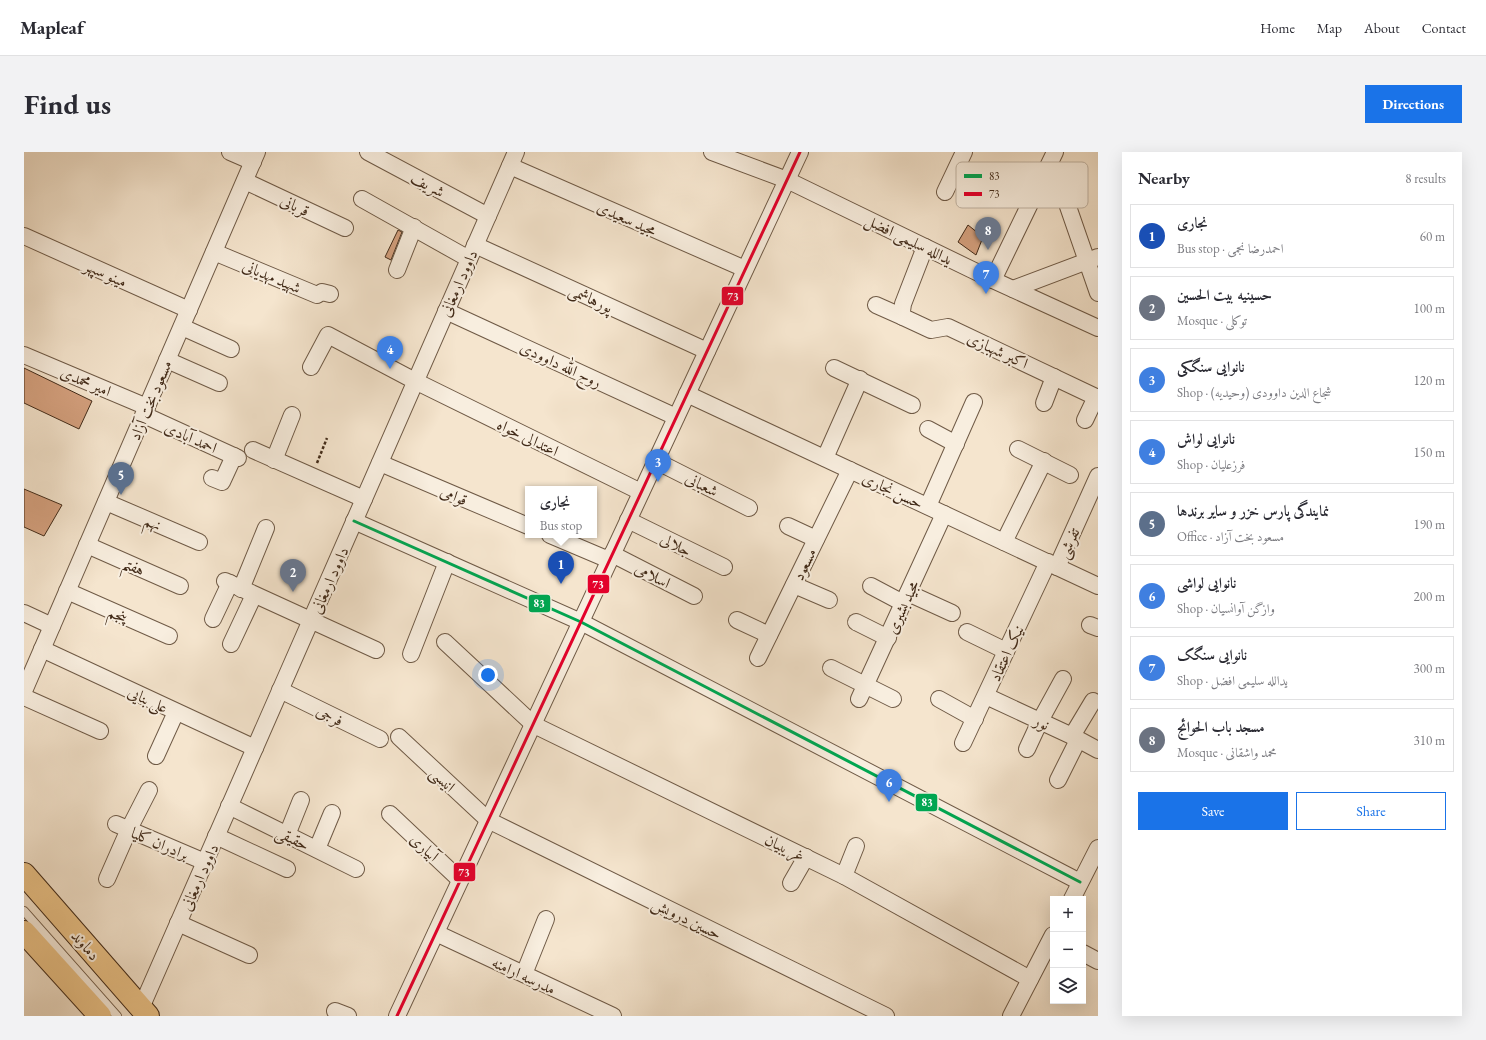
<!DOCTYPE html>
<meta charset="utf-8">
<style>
body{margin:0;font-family:"EB Garamond",Amiri,serif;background:#f2f2f3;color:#2b2b33}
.controls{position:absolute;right:12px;bottom:12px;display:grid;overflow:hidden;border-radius:0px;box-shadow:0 4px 16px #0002}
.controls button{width:36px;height:36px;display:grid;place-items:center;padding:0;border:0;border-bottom:1px solid #e1e1e2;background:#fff;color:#2b2b33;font:20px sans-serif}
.you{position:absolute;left:464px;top:523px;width:14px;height:14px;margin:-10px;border:3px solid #fff;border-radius:50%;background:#1a73e8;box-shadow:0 0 0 6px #1a73e833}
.badge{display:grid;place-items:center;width:26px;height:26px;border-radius:50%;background:#1a73e8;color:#fff;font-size:13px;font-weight:700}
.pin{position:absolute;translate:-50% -33px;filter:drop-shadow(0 1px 2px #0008)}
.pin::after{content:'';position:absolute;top:21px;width:14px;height:12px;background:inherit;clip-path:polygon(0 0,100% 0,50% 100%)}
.popup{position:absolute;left:501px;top:334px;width:72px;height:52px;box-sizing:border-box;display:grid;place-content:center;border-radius:0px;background:#fff;filter:drop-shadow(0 1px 3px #0005);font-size:13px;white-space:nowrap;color:#7c7c81}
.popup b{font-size:15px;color:#2b2b33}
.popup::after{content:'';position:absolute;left:50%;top:100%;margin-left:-8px;border:8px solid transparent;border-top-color:#fff}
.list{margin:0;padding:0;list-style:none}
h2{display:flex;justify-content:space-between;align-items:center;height:52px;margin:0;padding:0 16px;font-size:17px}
h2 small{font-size:13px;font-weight:400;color:#7c7c81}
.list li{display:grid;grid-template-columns:26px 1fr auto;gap:12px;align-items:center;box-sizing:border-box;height:64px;margin:0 8px 8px;padding:0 8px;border:1px solid #e1e1e2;border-radius:0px}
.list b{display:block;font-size:15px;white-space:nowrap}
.list p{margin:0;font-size:13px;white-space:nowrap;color:#7c7c81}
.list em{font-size:13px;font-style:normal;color:#7c7c81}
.actions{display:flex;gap:8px;padding:12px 16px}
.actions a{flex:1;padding:9px 0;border:1px solid #1a73e8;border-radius:0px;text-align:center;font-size:14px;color:#1a73e8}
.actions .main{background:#1a73e8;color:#fff}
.icon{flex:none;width:22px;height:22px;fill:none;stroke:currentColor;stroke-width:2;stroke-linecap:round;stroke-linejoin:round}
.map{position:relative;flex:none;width:1074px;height:864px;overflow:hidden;border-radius:0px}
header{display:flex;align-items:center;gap:24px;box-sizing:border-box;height:56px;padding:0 20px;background:#fff;border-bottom:1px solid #e1e1e2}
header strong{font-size:19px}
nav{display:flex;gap:22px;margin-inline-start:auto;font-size:14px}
.intro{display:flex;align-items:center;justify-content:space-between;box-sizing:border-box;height:96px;padding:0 24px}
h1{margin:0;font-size:28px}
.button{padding:10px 18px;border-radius:0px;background:#1a73e8;color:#fff;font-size:14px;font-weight:700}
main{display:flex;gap:24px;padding:0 24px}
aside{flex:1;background:#fff;border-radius:0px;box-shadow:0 4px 16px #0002}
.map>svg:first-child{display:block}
.building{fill:#d5a17f;stroke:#422b19}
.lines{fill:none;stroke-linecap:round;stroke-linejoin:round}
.lane-casing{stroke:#6f5a46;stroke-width:10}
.street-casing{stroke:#6f5a46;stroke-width:18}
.primary-casing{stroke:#422b19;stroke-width:24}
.path{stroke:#422b19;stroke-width:2.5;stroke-dasharray:3 2;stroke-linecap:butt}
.lane{stroke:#f8eedf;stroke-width:8}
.street{stroke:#f8eedf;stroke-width:16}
.primary{stroke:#eac287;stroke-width:22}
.bus-1-casing{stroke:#f8eedf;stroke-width:6}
.bus-2-casing{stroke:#f8eedf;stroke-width:6}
.bus-1{stroke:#00a651;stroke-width:3}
.bus-2{stroke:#e4002b;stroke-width:3}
.labels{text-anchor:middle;stroke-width:4;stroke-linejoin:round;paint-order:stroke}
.street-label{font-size:16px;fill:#422b19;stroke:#f8eedf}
.key{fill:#f8eedf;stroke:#c1b4a4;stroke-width:1}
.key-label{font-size:11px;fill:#422b19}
.line-badge{stroke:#f8eedf;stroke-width:1.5}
.badge-label{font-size:11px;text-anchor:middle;font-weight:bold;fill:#fff}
</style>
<header>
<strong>Mapleaf</strong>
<nav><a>Home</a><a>Map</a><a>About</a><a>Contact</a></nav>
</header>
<div class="intro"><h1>Find us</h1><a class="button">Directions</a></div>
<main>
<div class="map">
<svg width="1074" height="864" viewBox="0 0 1074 864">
<rect width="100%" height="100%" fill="#f5e5ce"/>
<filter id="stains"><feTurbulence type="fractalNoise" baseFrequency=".005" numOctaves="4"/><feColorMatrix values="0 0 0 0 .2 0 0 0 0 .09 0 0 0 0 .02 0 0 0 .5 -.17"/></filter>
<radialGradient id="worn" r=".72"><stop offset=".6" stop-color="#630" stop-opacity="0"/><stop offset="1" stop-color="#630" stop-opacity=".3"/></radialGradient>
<!-- building -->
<g class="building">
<polygon points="944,73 959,85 952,103 934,90"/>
<polygon points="374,78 378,80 367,108 361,105"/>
<polygon points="0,216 68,249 55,277 0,251"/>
<polygon points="0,337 38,353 20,384 0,375"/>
</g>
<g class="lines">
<defs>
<polyline id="lane" points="0,759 93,864"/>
<g id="street">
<polyline points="206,0 229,10"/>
<polyline points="344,0 464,64"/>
<polyline points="688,0 763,28 969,128 1074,176"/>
<polyline points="486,14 721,117"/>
<polyline points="221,29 321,76"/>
<polyline points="921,40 940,0"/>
<polyline points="1040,43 1074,141"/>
<polyline points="338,47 445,107"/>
<polyline points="0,84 165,158"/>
<polyline points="451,93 683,199"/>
<polyline points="901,95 879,152 878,159 879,165 907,178 924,175 1074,246"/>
<polyline points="190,100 293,143 298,140 306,142"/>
<polyline points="373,118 390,75"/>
<polyline points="969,128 1031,0"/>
<polyline points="989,137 1074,105"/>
<polyline points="852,153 879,165"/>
<polyline points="422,159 652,265"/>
<polyline points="158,175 207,197"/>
<polyline points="0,203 123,255"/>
<polyline points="143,208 195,231"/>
<polyline points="287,215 304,183 391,229 617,340"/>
<polyline points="810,216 888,253"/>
<polyline points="663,242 1074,434"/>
<polyline points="1020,251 1030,225"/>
<polyline points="120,263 214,306"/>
<polyline points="1061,268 1072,245"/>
<polyline points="904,277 932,292"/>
<polyline points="994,297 1046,323"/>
<polyline points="229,298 340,347"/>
<polyline points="801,306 836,227"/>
<polyline points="250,308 268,263"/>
<polyline points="632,309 725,356"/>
<polyline points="356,311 504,374"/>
<polyline points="188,326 198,330 210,304"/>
<polyline points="82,350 175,390"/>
<polyline points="904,354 950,250"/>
<polyline points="604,368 700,415"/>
<polyline points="330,369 557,470 1056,730"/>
<polyline points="764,374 792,387"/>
<polyline points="526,383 585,408"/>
<polyline points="980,390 1020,309"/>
<polyline points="63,393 156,434"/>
<polyline points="588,402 670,444"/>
<polyline points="1033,415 1074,324"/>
<polyline points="201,429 352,498"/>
<polyline points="770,433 805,448"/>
<polyline points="847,434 879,451"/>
<polyline points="217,437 242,376"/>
<polyline points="43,439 145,484"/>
<polyline points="884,441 928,461"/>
<polyline points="0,461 28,474"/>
<polyline points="189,467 206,431"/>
<polyline points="713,468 745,483"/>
<polyline points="832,470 864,486"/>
<polyline points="1066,473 1074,476"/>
<polyline points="943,480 982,499"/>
<polyline points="421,490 510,573 820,724 1006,827"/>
<polyline points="207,492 230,443"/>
<polyline points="18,497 231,596"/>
<polyline points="387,502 423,410"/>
<polyline points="734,506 826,318"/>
<polyline points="807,516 869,547"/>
<polyline points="256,538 356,587"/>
<polyline points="0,539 233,0"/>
<polyline points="962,544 1048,584 1074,598"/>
<polyline points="0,545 76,579"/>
<polyline points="835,547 920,362"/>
<polyline points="915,547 951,567"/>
<polyline points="1048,584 1069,549"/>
<polyline points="375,585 464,668 862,864"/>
<polyline points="939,591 1024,410"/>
<polyline points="1003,597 1016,569 1039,527"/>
<polyline points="132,604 152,560"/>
<polyline points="1034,628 1054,588"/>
<polyline points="205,654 332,717"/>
<polyline points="366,662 436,728"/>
<polyline points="92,672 181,710"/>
<polyline points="263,683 277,648"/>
<polyline points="192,684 263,717"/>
<polyline points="293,697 308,661"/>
<polyline points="820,724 832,694"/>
<polyline points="83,727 105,677 125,638"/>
<polyline points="767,731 782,705"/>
<polyline points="1048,747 1074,696"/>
<polyline points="154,771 225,803"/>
<polyline points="412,781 589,864"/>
<polyline points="1059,801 1074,809"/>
<polyline points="500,822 522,767"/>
<polyline points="117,856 492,0"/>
<polyline points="311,859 324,864"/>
<polyline points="373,864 776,0"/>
<polyline points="987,864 1029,783"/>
</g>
<g id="primary">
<polyline points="0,722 124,864"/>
<polyline points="0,780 76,864"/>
</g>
</defs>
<!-- lane casing -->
<use href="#lane" class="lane-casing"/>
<!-- street casing -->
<use href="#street" class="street-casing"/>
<!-- primary casing -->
<use href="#primary" class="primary-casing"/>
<!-- path -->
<polyline class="path" points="293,311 303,286"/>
<!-- lane -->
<use href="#lane" class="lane"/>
<!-- street -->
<use href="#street" class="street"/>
<!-- primary -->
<use href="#primary" class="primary"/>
<defs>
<polyline id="bus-1" points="330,369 557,470 1056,730"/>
<polyline id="bus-2" points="373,864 776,0"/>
</defs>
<!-- bus-1 casing -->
<use href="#bus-1" class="bus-1-casing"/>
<!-- bus-2 casing -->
<use href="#bus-2" class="bus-2-casing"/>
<!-- bus-1 -->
<use href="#bus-1" class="bus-1"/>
<!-- bus-2 -->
<use href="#bus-2" class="bus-2"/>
</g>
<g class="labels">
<!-- street labels -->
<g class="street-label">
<text transform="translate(404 32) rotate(28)" y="6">شریف</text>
<text transform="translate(271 53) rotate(25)" y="6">قربانی</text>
<text transform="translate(603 66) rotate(24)" y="6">مجید سعیدی</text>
<text transform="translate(885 87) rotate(26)" y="6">یدالله سلیمی افضل</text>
<text transform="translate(82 121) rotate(24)" y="6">مینو سپهر</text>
<text transform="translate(248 124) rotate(23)" y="6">شهید مهدیانی</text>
<text transform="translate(434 131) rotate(-66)" y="6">داوود ارمغانی</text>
<text transform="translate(567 146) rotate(25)" y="6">پورهاشمی</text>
<text transform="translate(974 198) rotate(25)" y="6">اکبر شهبازی</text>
<text transform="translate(537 212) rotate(25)" y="6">روح الله داوودی</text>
<text transform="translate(62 229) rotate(23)" y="6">امیر محمدی</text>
<text transform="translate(126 248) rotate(-67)" y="6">مسعود بخت آزاد</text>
<text transform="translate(167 285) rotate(24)" y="6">احمد آبادی</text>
<text transform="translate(504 285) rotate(26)" y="6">اعتدالی خواه</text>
<text transform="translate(678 332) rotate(27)" y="6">شعبانی</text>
<text transform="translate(869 338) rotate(25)" y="6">حسن نجاری</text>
<text transform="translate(430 343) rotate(23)" y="6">قوامی</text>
<text transform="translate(129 370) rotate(23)" y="6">نهم</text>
<text transform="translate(1044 391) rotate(-66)" y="6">تفرشی</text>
<text transform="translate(652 392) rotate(26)" y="6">جلالی</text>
<text transform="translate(780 412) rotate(-64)" y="6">مسعود</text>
<text transform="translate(110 414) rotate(24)" y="6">هفتم</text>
<text transform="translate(629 423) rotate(27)" y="6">اسلامی</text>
<text transform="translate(305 428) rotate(-66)" y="6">داوود ارمغانی</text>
<text transform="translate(878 455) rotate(-65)" y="6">مجید بشیری</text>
<text transform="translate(94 462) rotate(23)" y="6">پنجم</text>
<text transform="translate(982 501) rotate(-65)" y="6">نیک اعتقاد</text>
<text transform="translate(124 547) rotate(25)" y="6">علی بنایی</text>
<text transform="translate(306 563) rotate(26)" y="6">فرجی</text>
<text transform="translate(1018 570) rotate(25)" y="6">نور</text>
<text transform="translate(419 627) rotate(43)" y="6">انیسی</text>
<text transform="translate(269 686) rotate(26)" y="6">حقیقی</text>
<text transform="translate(136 691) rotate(23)" y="6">برادران کلیا</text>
<text transform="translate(401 695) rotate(43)" y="6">آبیاری</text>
<text transform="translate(761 695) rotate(26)" y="6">غریبیان</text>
<text transform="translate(175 725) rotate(-66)" y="6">داوود ارمغانی</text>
<text transform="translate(663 766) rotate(26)" y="6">حسین درویش</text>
<text transform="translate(62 793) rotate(49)" y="6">دماوند</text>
<text transform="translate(500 823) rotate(25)" y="6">مدرسه ارامنه</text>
</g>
</g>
<!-- legend -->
<rect x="932" y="10" width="132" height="46" rx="6" class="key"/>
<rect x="940" y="22" width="18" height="4" fill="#00a651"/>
<rect x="940" y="40" width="18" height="4" fill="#e4002b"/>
<g class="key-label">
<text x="965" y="28">83</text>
<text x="965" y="46">73</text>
</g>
<g class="line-badge">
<rect x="697" y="134" width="23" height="20" rx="4" fill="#e4002b"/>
<rect x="563" y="422" width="23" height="20" rx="4" fill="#e4002b"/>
<rect x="504" y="442" width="23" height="19" rx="4" fill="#00a651"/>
<rect x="891" y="641" width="23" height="19" rx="4" fill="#00a651"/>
<rect x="429" y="710" width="23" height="20" rx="4" fill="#e4002b"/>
</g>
<g class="badge-label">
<text x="709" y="148">73</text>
<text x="574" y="436">73</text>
<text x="515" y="455">83</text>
<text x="903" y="654">83</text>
<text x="440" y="724">73</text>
</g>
<rect width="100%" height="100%" filter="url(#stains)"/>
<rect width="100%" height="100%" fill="url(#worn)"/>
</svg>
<div class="controls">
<button>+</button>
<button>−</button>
<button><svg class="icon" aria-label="layers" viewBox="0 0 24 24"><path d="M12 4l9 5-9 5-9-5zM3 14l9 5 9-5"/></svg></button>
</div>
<div class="you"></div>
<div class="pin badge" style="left:537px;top:432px;background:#1a4fb4">1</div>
<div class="popup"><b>نجاری</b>Bus stop</div>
<div class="pin badge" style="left:269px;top:440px;background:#6b7280">2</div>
<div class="pin badge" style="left:634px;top:330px;background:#3f7fe0">3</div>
<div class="pin badge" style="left:366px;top:217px;background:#3f7fe0">4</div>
<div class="pin badge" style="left:97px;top:343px;background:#5c6f8a">5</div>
<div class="pin badge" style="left:865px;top:650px;background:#3f7fe0">6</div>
<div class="pin badge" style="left:962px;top:142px;background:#3f7fe0">7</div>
<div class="pin badge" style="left:964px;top:98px;background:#6b7280">8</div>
</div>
<aside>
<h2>Nearby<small>8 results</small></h2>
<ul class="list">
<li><span class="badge" style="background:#1a4fb4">1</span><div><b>نجاری</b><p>Bus stop · احمدرضا نجمی</p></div><em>60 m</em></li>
<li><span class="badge" style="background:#6b7280">2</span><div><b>حسینیه بیت الحسین</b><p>Mosque · توکلی</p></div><em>100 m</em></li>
<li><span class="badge" style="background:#3f7fe0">3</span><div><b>نانوایی سنگکی</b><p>Shop · شجاع الدین داوودی (وحیدیه)</p></div><em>120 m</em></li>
<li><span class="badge" style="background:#3f7fe0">4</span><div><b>نانوایی لواش</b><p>Shop · فرزعلیان</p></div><em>150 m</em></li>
<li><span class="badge" style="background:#5c6f8a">5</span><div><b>نمایندگی پارس خزر و سایر برندها</b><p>Office · مسعود بخت آزاد</p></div><em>190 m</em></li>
<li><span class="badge" style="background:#3f7fe0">6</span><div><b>نانوایی لواشی</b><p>Shop · وازگن آوانسیان</p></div><em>200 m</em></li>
<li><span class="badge" style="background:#3f7fe0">7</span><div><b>نانوایی سنگک</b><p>Shop · یدالله سلیمی افضل</p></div><em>300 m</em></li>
<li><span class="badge" style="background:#6b7280">8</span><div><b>مسجد باب الحوائج</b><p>Mosque · محمد واشقانی</p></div><em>310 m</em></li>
</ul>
<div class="actions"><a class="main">Save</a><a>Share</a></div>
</aside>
</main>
